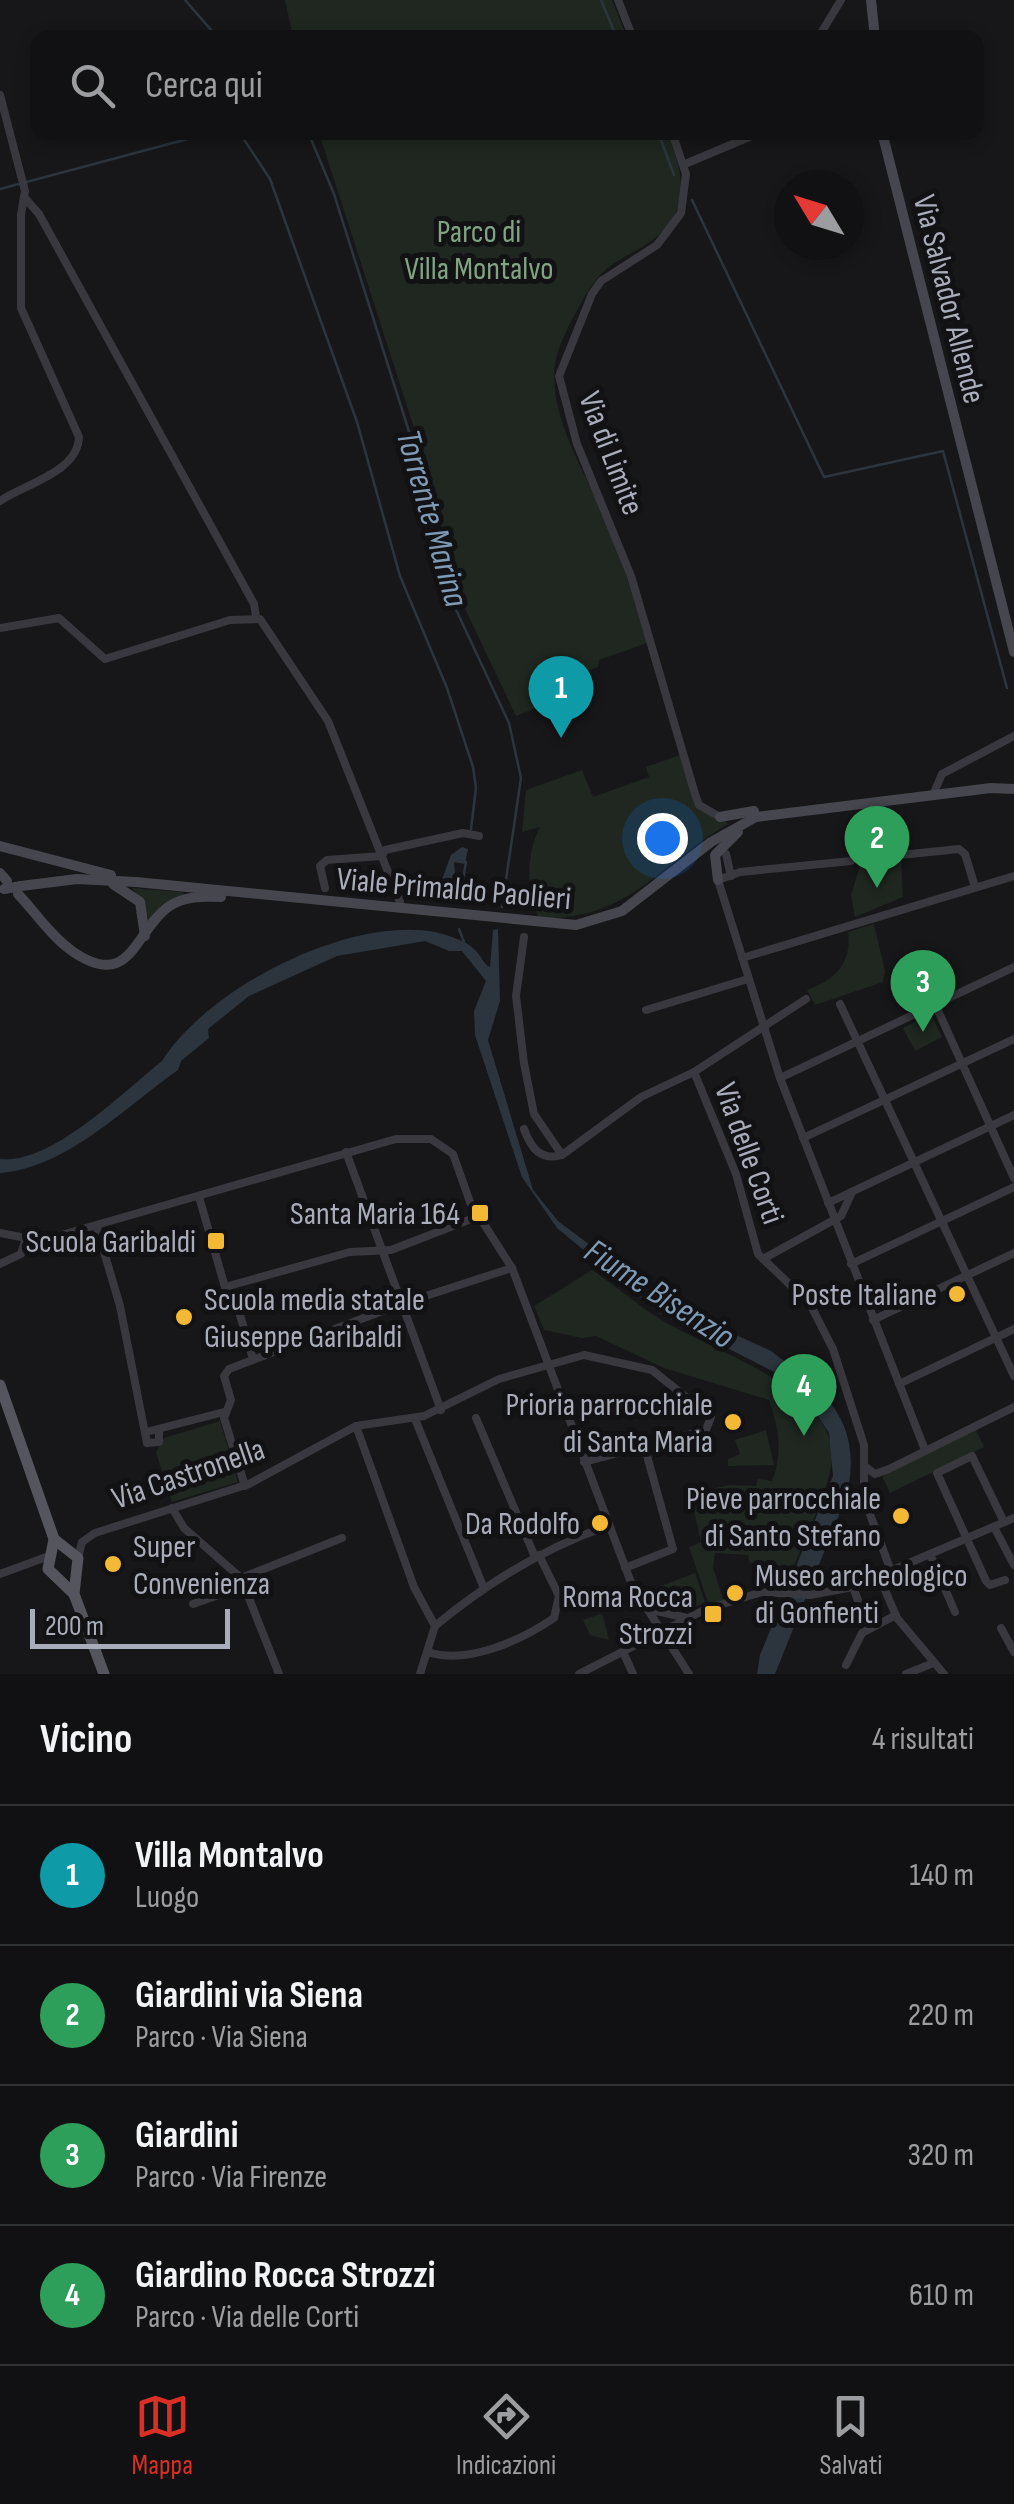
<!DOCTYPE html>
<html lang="it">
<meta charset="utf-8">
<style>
body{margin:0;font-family:"Sofia Sans Condensed",sans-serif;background:#1a1a1c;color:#f1f3f6}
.compass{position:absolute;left:774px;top:170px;width:90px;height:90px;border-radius:50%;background:#111113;box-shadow:0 5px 15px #0003;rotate:308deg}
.scale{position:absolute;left:30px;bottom:25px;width:200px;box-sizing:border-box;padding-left:10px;border:5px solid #a9adb9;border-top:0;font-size:28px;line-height:35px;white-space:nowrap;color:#a9adb9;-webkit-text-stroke:8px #121214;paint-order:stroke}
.you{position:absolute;left:662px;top:838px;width:35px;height:35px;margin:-25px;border:8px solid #fff;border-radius:50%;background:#1a73e8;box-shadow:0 0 0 15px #1a73e833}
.badge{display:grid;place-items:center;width:65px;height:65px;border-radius:50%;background:#d93025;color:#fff;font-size:32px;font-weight:700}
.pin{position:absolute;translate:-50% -82px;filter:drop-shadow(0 2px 5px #0008)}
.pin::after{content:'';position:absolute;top:52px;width:35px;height:30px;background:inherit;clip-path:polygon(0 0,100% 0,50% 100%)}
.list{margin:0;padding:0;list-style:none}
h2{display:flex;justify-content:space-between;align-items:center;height:130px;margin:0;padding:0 40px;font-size:42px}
h2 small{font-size:32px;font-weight:400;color:#9c9da0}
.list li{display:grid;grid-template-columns:65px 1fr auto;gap:30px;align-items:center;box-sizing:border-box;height:140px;padding:0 40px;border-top:2px solid #303133}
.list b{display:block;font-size:38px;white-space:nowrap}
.list p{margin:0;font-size:32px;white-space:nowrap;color:#9c9da0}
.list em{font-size:32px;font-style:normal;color:#9c9da0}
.icon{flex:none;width:55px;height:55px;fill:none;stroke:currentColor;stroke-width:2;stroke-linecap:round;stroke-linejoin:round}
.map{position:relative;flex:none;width:1014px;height:1674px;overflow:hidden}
.search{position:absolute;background:#111113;box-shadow:0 5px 15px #0003;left:30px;right:30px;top:30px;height:110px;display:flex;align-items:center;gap:25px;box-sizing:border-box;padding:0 35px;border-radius:20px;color:#9c9da0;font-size:38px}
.sheet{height:690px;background:#111113}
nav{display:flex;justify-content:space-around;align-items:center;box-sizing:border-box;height:140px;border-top:2px solid #303133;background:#111113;font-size:28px;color:#9c9da0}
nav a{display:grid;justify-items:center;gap:5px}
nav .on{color:#d93025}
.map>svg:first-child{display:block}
.green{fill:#1f2720}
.water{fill:#2c353d}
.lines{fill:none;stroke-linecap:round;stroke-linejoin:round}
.stream{stroke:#2c353d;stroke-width:2.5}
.street{stroke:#38383e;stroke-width:8}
.secondary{stroke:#46474e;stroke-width:10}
.primary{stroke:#54555d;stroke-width:11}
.secondary-bridge{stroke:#46474e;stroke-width:10}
.poi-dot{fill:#f3b834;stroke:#121214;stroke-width:4}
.labels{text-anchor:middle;stroke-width:10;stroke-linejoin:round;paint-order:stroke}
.park-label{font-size:32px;fill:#80a483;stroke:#121214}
.street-label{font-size:32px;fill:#a9adb9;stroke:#121214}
.poi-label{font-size:32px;fill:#a9adb9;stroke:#121214;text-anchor:end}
.water-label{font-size:35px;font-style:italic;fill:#7f9ab4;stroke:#121214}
</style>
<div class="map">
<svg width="1014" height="1674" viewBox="0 0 1014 1674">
<rect width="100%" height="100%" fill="#171719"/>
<!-- green -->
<g class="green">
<polygon points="285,0 612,0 627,37 293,37"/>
<path d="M 319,133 L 668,133 C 683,173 693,211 651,241 C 635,253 614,260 600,275 C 587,289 562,336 557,355 C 542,413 592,482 612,534 C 626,570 636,606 647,643 L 599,660 L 598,667 L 572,676 L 560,698 L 516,716 L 459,596 L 416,434 Z"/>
<path d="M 680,755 L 695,797 L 728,824 C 657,866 628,921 539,918 C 525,890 527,852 540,827 L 522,832 L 526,790 L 582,770 L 593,797 L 649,777 L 646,767 Z"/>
<polygon points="901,860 903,897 855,917 851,895 860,866 872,871 882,862"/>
<polygon points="132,888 182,892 184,894 148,921 145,905"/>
<path d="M 874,924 L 885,971 L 883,982 L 815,1005 L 807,990 C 836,980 852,962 848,932 Z"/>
<polygon points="931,1014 942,1037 915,1051 903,1028"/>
<path d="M 592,1270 C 615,1285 636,1304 660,1319 C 710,1350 830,1386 832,1455 C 832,1487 801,1544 790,1577 L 774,1573 L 770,1584 L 756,1587 L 758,1570 L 766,1570 L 764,1567 L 749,1562 L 748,1555 L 715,1553 L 713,1567 L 723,1600 L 709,1605 L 689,1547 L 701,1542 L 690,1493 L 730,1485 L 756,1486 L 758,1479 L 772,1481 C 783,1453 779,1428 769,1400 L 664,1368 L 596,1336 L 582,1338 L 544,1330 L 534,1306 Z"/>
<polygon points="220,1421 238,1482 172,1502 156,1452 164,1438"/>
<polygon points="766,1430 774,1465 728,1466 728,1459 740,1454 735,1440"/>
<polygon points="976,1430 984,1447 890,1493 882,1476"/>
<path d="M 695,1573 L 705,1602 C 684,1614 669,1611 647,1606 L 640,1594 Z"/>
<polygon points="600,1614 603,1616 609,1640 590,1635 583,1620"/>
</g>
<!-- water -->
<g class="water">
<polygon points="462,847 468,849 465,864 454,862 456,884 441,882 451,855"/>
<path d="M 498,929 L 500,1001 L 488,1040 L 533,1190 L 558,1221 L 606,1257 L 708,1322 L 771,1351 C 821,1389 864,1417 847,1495 L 775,1674 L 757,1674 L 760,1655 L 833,1476 L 829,1433 L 810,1404 L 780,1375 L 661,1314 L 557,1228 L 522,1177 L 475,1035 L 474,1011 L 486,981 L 462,951 L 449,951 L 425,941 L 337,956 L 249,996 L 208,1029 L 209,1038 L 181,1061 L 178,1070 C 125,1107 67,1168 0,1173 L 0,1159 C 51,1165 123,1092 162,1061 C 208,988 348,916 435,932 C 447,935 468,941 476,951 C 483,958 482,963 490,967 L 493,930 Z"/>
</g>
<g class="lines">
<!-- stream -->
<g class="stream">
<polyline points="185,0 218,38"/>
<polyline points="601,0 617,38"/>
<polyline points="231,132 243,138 270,179 357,422 400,576 447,688 473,767 476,788 471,829"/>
<polyline points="308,132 334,194 411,438 444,584 509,723 521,778 502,907"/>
<polyline points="658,132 674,175"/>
<polyline points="0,189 214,132"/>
<polyline points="692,200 824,477 943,451 1007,688"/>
<polyline points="462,885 466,862"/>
<polyline points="459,929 464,942"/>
</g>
<!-- street -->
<g class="street">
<polyline points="618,0 633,38"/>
<polyline points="818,38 841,0"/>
<path d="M 0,95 L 25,191 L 21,215 L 21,308 L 79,437 C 78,472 25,484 0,501"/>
<polyline points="672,132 686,174 681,213 657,245 601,281 592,294 559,376 577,444 631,576 695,794 699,805 720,817"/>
<polyline points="685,164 761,132"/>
<polyline points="24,197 39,214 254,604 256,617"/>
<polyline points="0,628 59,618 105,659 230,620 260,619 328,721 400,902"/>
<polyline points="933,795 942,774 1014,736"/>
<polyline points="726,854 731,876"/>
<polyline points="871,858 959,849 965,854 975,887"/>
<polyline points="851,861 740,872 718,880 780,1078 925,1450"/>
<polyline points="325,888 320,866 327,860 382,856 385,850 463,833 479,836"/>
<polyline points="524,937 516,996 524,1063 534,1114 562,1155"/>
<polyline points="742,958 1014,876"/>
<polyline points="840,1004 1014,1376"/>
<polyline points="935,1004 1014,1178"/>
<polyline points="646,1010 748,979"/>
<polyline points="694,1072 736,1174 758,1254 810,1304 833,1349 864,1445 864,1498 891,1571"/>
<polyline points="780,1078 1014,967"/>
<path d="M 524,1129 C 531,1148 540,1161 562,1155 L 641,1097 L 694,1072 L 806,999"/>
<polyline points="803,1138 1014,1039"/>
<polyline points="346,1152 441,1410"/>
<polyline points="199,1197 225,1287 234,1295 253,1359"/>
<polyline points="828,1203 1014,1115"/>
<polyline points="97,1228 120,1306 147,1443 159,1442 159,1431"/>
<polyline points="0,1233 26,1238 58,1236 396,1139 431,1139 453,1154 470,1202 512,1268 632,1585 689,1674"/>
<polyline points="763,1259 841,1216 852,1192"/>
<polyline points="0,1264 21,1254 26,1238"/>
<polyline points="851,1264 1014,1187"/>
<polyline points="225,1287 350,1252 391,1250 479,1216"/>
<polyline points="873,1320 1014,1253"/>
<polyline points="899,1384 1014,1329"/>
<polyline points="476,1418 535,1557"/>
<polyline points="415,1419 483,1586"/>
<polyline points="356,1426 414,1587 435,1626 420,1674"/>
<polyline points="146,1432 224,1412"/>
<polyline points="867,1468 875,1474 889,1469 1014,1407"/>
<polyline points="245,1486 224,1418 231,1400 224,1376 229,1369 401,1304 512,1268"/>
<polyline points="172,1508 184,1528 241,1578 279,1674"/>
<polyline points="1004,1522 972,1456 937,1473 986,1581 990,1585 1005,1580"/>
<polyline points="994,1527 1014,1565"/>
<polyline points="930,1554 955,1612"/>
<polyline points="78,1558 82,1542 95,1533 249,1484 356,1426 424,1416 499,1379 584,1355 652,1370 711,1417 706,1430 584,1462"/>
<polyline points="625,1568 673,1549 644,1445"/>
<polyline points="0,1574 49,1556"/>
<polyline points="879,1576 897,1618 944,1674"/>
<polyline points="241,1578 342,1538"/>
<polyline points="853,1587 868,1627"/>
<polyline points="193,1604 244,1586"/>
<polyline points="648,1609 687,1618"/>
<path d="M 435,1626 C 488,1582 542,1549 607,1526"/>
<polyline points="1001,1628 1014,1652"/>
<path d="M 428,1652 C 467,1665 520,1641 554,1618 L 559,1596 L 539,1555"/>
<polyline points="624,1654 633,1674"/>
<polyline points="846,1665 862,1633 896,1615"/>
<polyline points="579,1674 706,1609 762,1592 810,1595 853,1587 1014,1518"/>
<polyline points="906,1674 931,1664"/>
</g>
<!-- secondary -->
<g class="secondary">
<polyline points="871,0 875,38"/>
<polyline points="882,132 1014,652"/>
<polyline points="720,817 754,811"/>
<polyline points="0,846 111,875"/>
<polyline points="0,873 7,881"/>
<polyline points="718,880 715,855 738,832"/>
<polyline points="113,884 140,902 145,936"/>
<polyline points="21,886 77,879 136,882 576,925 622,911 711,842 756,817 991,788 1014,789"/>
<path d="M 18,894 C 35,912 51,936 72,951 C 131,992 134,932 168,907 C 184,896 203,896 221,897"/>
</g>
<!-- primary -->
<g class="primary">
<polyline points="0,1385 54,1539 48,1569 74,1594"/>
<polyline points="54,1539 78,1558 74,1594 104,1674"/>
</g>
<!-- secondary-bridge -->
<polyline class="secondary-bridge" points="4,889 21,886"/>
</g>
<!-- markers -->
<g class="poi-dot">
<rect x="470" y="1203" width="20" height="20" rx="5"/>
<rect x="206" y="1231" width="20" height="20" rx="5"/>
<circle cx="957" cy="1294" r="10"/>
<circle cx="184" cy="1317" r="10"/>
<circle cx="733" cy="1422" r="10"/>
<circle cx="901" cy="1516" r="10"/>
<circle cx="600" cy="1523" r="10"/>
<circle cx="113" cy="1564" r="10"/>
<circle cx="735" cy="1593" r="10"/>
<rect x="703" y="1604" width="20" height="20" rx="5"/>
</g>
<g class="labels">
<!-- park labels -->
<g class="park-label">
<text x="479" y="242">Parco di<tspan x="479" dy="37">Villa Montalvo</tspan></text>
</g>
<!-- street labels -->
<g class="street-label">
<text transform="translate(950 299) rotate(76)" y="11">Via Salvador Allende</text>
<text transform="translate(612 453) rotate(69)" y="11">Via di Limite</text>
<text transform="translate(454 888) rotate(5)" y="11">Viale Primaldo Paolieri</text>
<text transform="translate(750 1153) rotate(70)" y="11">Via delle Corti</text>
<text transform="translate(188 1473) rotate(-19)" y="11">Via Castronella</text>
</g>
<!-- poi labels -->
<g class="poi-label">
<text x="460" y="1224">Santa Maria 164</text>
<text x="196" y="1252">Scuola Garibaldi</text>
<text x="937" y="1305">Poste Italiane</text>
<text x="204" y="1310" text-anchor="start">Scuola media statale<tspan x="204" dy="37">Giuseppe Garibaldi</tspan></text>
<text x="713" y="1415">Prioria parrocchiale<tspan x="713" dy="37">di Santa Maria</tspan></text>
<text x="881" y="1509">Pieve parrocchiale<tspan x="881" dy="37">di Santo Stefano</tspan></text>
<text x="580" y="1534">Da Rodolfo</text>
<text x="133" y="1557" text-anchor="start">Super<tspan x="133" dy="37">Convenienza</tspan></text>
<text x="755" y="1586" text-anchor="start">Museo archeologico<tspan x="755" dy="37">di Gonfienti</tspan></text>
<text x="693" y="1607">Roma Rocca<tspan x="693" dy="37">Strozzi</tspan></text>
</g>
<!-- water labels -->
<g class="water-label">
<text transform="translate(433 518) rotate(74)" y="12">Torrente Marina</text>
<text transform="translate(660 1293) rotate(33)" y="12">Fiume Bisenzio</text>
</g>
</g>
</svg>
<svg class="compass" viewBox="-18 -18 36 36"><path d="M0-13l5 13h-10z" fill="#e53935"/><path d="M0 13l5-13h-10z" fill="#9c9da0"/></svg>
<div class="scale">200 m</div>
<div class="you"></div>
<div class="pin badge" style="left:561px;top:738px;background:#0f9aa8">1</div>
<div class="pin badge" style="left:877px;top:888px;background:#2e9e5b">2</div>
<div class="pin badge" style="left:923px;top:1032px;background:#2e9e5b">3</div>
<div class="pin badge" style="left:804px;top:1436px;background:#2e9e5b">4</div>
<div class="search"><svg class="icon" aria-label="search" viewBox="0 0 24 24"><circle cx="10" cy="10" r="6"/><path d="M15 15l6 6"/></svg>Cerca qui</div>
</div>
<section class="sheet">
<h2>Vicino<small>4 risultati</small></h2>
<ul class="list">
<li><span class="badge" style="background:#0f9aa8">1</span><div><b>Villa Montalvo</b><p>Luogo</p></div><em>140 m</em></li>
<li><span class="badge" style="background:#2e9e5b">2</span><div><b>Giardini via Siena</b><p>Parco · Via Siena</p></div><em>220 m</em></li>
<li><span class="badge" style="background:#2e9e5b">3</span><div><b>Giardini</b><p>Parco · Via Firenze</p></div><em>320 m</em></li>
<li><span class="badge" style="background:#2e9e5b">4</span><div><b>Giardino Rocca Strozzi</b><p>Parco · Via delle Corti</p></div><em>610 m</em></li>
</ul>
</section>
<nav>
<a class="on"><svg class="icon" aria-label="map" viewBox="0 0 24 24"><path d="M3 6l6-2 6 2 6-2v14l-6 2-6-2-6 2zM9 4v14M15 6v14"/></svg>Mappa</a>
<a><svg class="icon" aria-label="directions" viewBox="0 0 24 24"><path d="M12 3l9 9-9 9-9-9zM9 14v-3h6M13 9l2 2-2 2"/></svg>Indicazioni</a>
<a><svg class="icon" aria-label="saved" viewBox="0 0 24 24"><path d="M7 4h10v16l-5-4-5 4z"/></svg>Salvati</a>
</nav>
